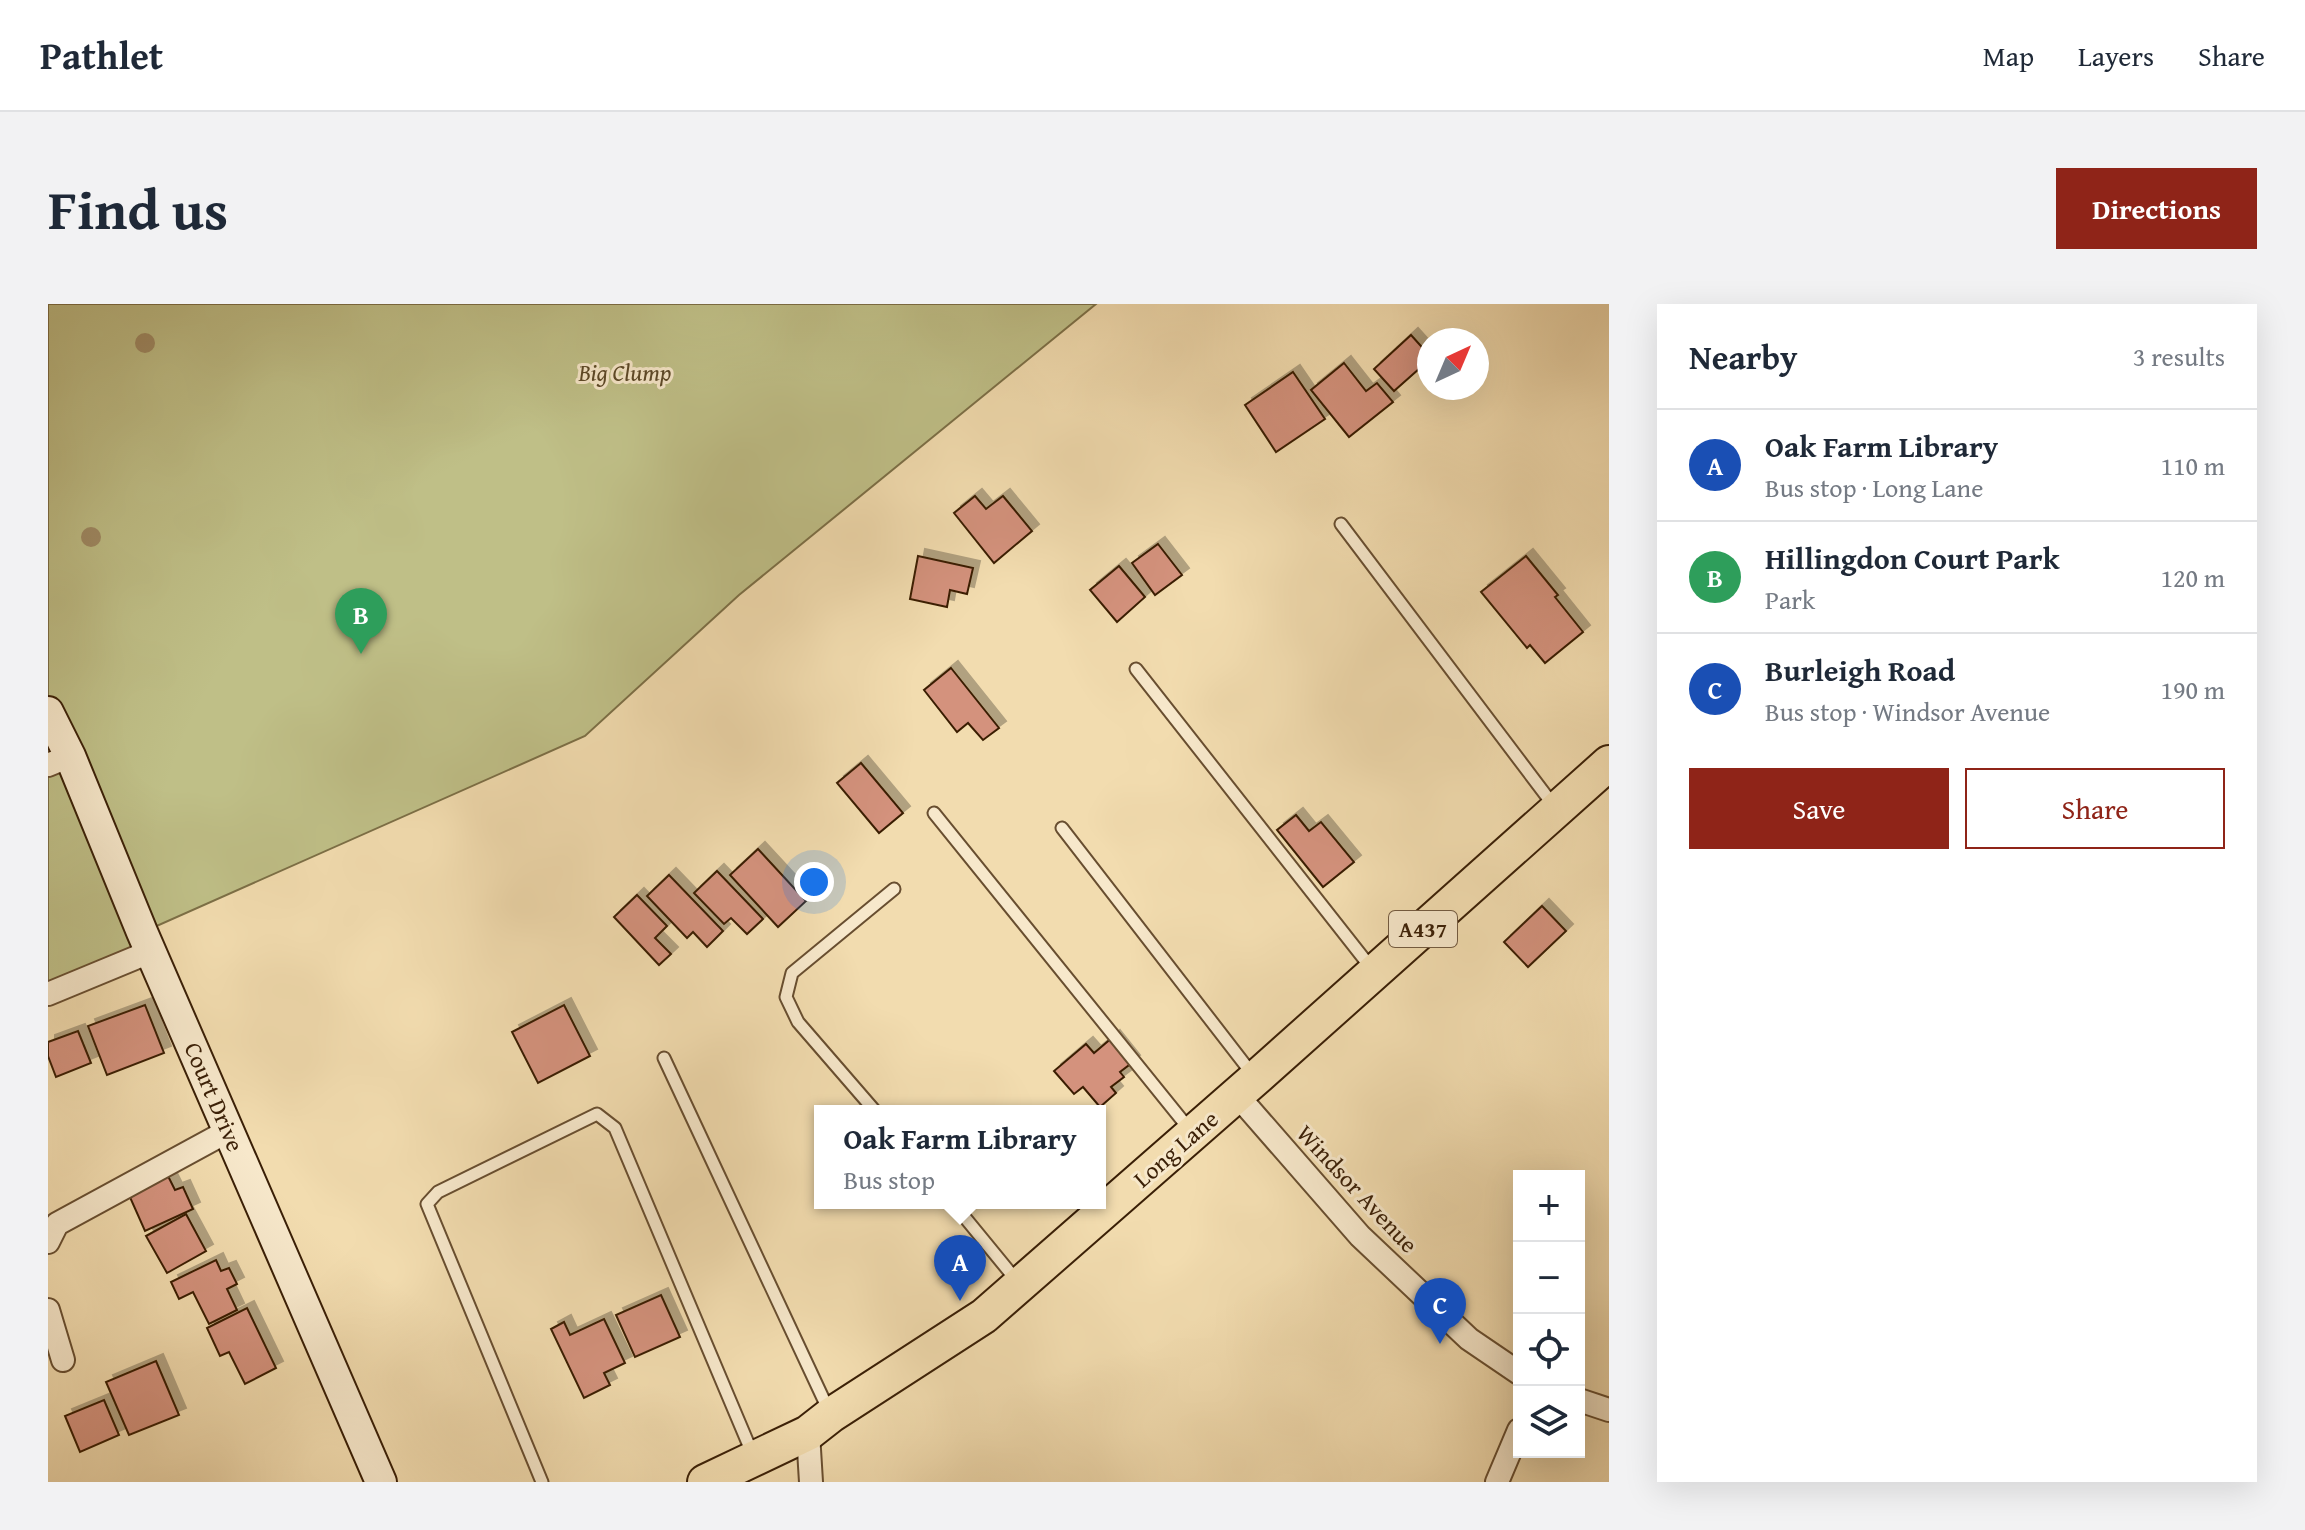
<!DOCTYPE html>
<meta charset="utf-8">
<style>
body{margin:0;font-family:"Gentium Book Plus",serif;background:#f2f2f3;color:#1f2937}
.controls{position:absolute;right:24px;bottom:24px;display:grid;overflow:hidden;border-radius:0px;box-shadow:0 8px 32px #0002}
.controls button{width:72px;height:72px;display:grid;place-items:center;padding:0;border:0;border-bottom:2px solid #e0e1e3;background:#fff;color:#1f2937;font:40px sans-serif}
.compass{position:absolute;left:1369px;top:24px;width:72px;height:72px;border-radius:50%;background:#fff;box-shadow:0 8px 32px #0002;rotate:44deg}
.you{position:absolute;left:766px;top:578px;width:28px;height:28px;margin:-20px;border:6px solid #fff;border-radius:50%;background:#1a73e8;box-shadow:0 0 0 12px #1a73e833}
.badge{display:grid;place-items:center;width:52px;height:52px;border-radius:50%;background:#8f2418;color:#fff;font-size:26px;font-weight:700}
.pin{position:absolute;translate:-50% -66px;filter:drop-shadow(0 2px 4px #0008)}
.pin::after{content:'';position:absolute;top:42px;width:28px;height:24px;background:inherit;clip-path:polygon(0 0,100% 0,50% 100%)}
.popup{position:absolute;left:766px;top:801px;width:292px;height:104px;box-sizing:border-box;display:grid;place-content:center;border-radius:0px;background:#fff;filter:drop-shadow(0 2px 6px #0005);font-size:26px;white-space:nowrap;color:#747a83}
.popup b{font-size:30px;color:#1f2937}
.popup::after{content:'';position:absolute;left:50%;top:100%;margin-left:-16px;border:16px solid transparent;border-top-color:#fff}
.list{margin:0;padding:0;list-style:none}
h2{display:flex;justify-content:space-between;align-items:center;height:104px;margin:0;padding:0 32px;font-size:34px}
h2 small{font-size:26px;font-weight:400;color:#747a83}
.list li{display:grid;grid-template-columns:52px 1fr auto;gap:24px;align-items:center;box-sizing:border-box;height:112px;padding:0 32px;border-top:2px solid #e0e1e3}
.list b{display:block;font-size:30px;white-space:nowrap}
.list p{margin:0;font-size:26px;white-space:nowrap;color:#747a83}
.list em{font-size:26px;font-style:normal;color:#747a83}
.actions{display:flex;gap:16px;padding:24px 32px}
.actions a{flex:1;padding:18px 0;border:2px solid #8f2418;border-radius:0px;text-align:center;font-size:28px;color:#8f2418}
.actions .main{background:#8f2418;color:#fff}
.icon{flex:none;width:44px;height:44px;fill:none;stroke:currentColor;stroke-width:2;stroke-linecap:round;stroke-linejoin:round}
.map{position:relative;flex:none;width:1561px;height:1178px;overflow:hidden;border-radius:0px}
header{display:flex;align-items:center;gap:48px;box-sizing:border-box;height:112px;padding:0 40px;background:#fff;border-bottom:2px solid #e0e1e3}
header strong{font-size:38px}
nav{display:flex;gap:44px;margin-inline-start:auto;font-size:28px}
.intro{display:flex;align-items:center;justify-content:space-between;box-sizing:border-box;height:192px;padding:0 48px}
h1{margin:0;font-size:56px}
.button{padding:20px 36px;border-radius:0px;background:#8f2418;color:#fff;font-size:28px;font-weight:700}
main{display:flex;gap:48px;padding:0 48px}
aside{flex:1;background:#fff;border-radius:0px;box-shadow:0 8px 32px #0002}
.map>svg:first-child{display:block}
.green{fill:#bfbf87;stroke:#7c6f46;stroke-width:2}
.building{fill:#d4927d;stroke:#3a1f06;stroke-width:2;filter:url(#shadow)}
.lines{fill:none;stroke-linecap:round;stroke-linejoin:round}
.lane-casing{stroke:#684e30;stroke-width:15}
.street-casing{stroke:#684e30;stroke-width:26}
.secondary-casing{stroke:#3a1f06;stroke-width:34}
.primary-casing{stroke:#3a1f06;stroke-width:38}
.lane{stroke:#f7e8cb;stroke-width:11}
.street{stroke:#f7e8cb;stroke-width:22}
.secondary{stroke:#f7e8cb;stroke-width:30}
.primary{stroke:#f2dcaf;stroke-width:34}
.tree{fill:#9f8a64}
.labels{text-anchor:middle;stroke-width:6;stroke-linejoin:round;paint-order:stroke}
.shield{fill:#f7e8cb;stroke:#735b41;stroke-width:2}
.shield-label{font-size:22px;font-weight:bold;fill:#3a1f06}
.park-label{font-size:24px;font-style:italic;fill:#5b4726;stroke:#f7e8cb}
.street-label{font-size:24px;fill:#3a1f06;stroke:#f7e8cb}
</style>
<header>
<strong>Pathlet</strong>
<nav><a>Map</a><a>Layers</a><a>Share</a></nav>
</header>
<div class="intro"><h1>Find us</h1><a class="button">Directions</a></div>
<main>
<div class="map">
<svg width="1561" height="1178" viewBox="0 0 1561 1178">
<defs>
<filter id="shadow"><feDropShadow dx="7" dy="-7" stdDeviation="0" flood-color="#0004"/></filter>
</defs>
<rect width="100%" height="100%" fill="#f2dcaf"/>
<filter id="stains"><feTurbulence type="fractalNoise" baseFrequency=".0025" numOctaves="4"/><feColorMatrix values="0 0 0 0 .2 0 0 0 0 .09 0 0 0 0 .02 0 0 0 .5 -.17"/></filter>
<radialGradient id="worn" r=".72"><stop offset=".6" stop-color="#630" stop-opacity="0"/><stop offset="1" stop-color="#630" stop-opacity=".3"/></radialGradient>
<!-- green -->
<polygon class="green" points="0,0 1048,0 691,291 537,432 95,628 104,647 0,690 0,461 22,451 0,408"/>
<!-- building -->
<g class="building">
<polygon points="1363,31 1381,51 1381,56 1346,87 1326,65"/>
<polygon points="1296,59 1318,87 1329,79 1345,98 1301,133 1263,86"/>
<polygon points="1245,68 1277,115 1228,148 1197,101"/>
<polygon points="927,192 938,205 955,192 984,227 946,259 906,209"/>
<polygon points="1110,240 1134,271 1107,291 1084,259"/>
<polygon points="870,252 925,264 919,290 902,286 899,303 862,295"/>
<polygon points="1478,252 1510,291 1507,293 1535,328 1497,359 1482,341 1479,344 1433,288"/>
<polygon points="1071,262 1097,293 1069,318 1042,286"/>
<polygon points="903,364 951,424 935,436 920,419 909,428 876,386"/>
<polygon points="813,459 855,509 831,529 789,479"/>
<polygon points="1248,511 1261,527 1273,518 1306,558 1275,583 1229,526"/>
<polygon points="710,545 758,597 730,623 682,571"/>
<polygon points="669,567 715,615 699,630 683,614 676,620 646,589"/>
<polygon points="621,571 675,627 659,643 645,628 639,634 599,592"/>
<polygon points="589,591 619,622 607,634 623,650 611,661 566,613"/>
<polygon points="1494,602 1518,627 1480,663 1456,638"/>
<polygon points="97,701 116,749 59,771 40,722"/>
<polygon points="516,701 542,752 490,779 464,728"/>
<polygon points="30,727 43,759 8,773 0,752 0,738"/>
<polygon points="1065,733 1085,758 1072,768 1076,773 1063,783 1068,789 1052,803 1035,783 1026,790 1006,767 1038,740 1046,749"/>
<polygon points="120,872 127,886 135,883 145,905 97,927 81,891"/>
<polygon points="138,910 158,947 119,969 98,932"/>
<polygon points="168,956 173,967 181,964 189,980 179,985 189,1006 161,1020 145,988 131,995 123,978"/>
<polygon points="613,991 632,1033 587,1053 568,1011"/>
<polygon points="199,1004 228,1064 197,1080 181,1048 172,1052 159,1024"/>
<polygon points="556,1015 577,1059 556,1069 562,1081 536,1094 503,1025 516,1018 522,1031"/>
<polygon points="108,1057 131,1111 81,1131 58,1078"/>
<polygon points="56,1096 71,1131 32,1148 17,1112"/>
</g>
<g class="lines">
<defs>
<g id="lane">
<polyline points="1293,220 1506,502"/>
<polyline points="1088,365 1324,665"/>
<polyline points="886,509 1142,826"/>
<polyline points="1014,524 1205,771"/>
<polyline points="616,754 781,1107"/>
<polyline points="827,807 750,718 738,693 744,669 846,585"/>
<polyline points="905,899 969,977"/>
<polyline points="494,1178 379,900 390,888 549,810 567,824 705,1151"/>
</g>
<g id="street">
<polyline points="0,461 22,452"/>
<polyline points="0,690 104,647"/>
<polyline points="1189,791 1312,932 1421,1035 1471,1069"/>
<polyline points="0,938 9,920 180,827"/>
<polyline points="0,1006 15,1056"/>
<polyline points="1531,1096 1561,1106"/>
<polyline points="760,1129 763,1178"/>
<polyline points="1449,1178 1471,1126"/>
</g>
<polyline id="secondary" points="0,408 22,452 94,628 333,1178"/>
<polyline id="primary" points="657,1178 760,1129 783,1111 936,1012 1208,774 1561,459"/>
</defs>
<!-- lane casing -->
<use href="#lane" class="lane-casing"/>
<!-- street casing -->
<use href="#street" class="street-casing"/>
<!-- secondary casing -->
<use href="#secondary" class="secondary-casing"/>
<!-- primary casing -->
<use href="#primary" class="primary-casing"/>
<!-- lane -->
<use href="#lane" class="lane"/>
<!-- street -->
<use href="#street" class="street"/>
<!-- secondary -->
<use href="#secondary" class="secondary"/>
<!-- primary -->
<use href="#primary" class="primary"/>
</g>
<!-- trees -->
<g class="tree">
<circle cx="97" cy="39" r="10"/>
<circle cx="43" cy="233" r="10"/>
</g>
<g class="labels">
<!-- shield labels -->
<rect class="shield" x="1341" y="607" width="68" height="36" rx="6"/>
<g class="shield-label">
<text x="1375" y="633">A437</text>
</g>
<!-- park labels -->
<g class="park-label">
<text x="577" y="77">Big Clump</text>
</g>
<!-- street labels -->
<g class="street-label">
<text transform="translate(166 793) rotate(67)" y="8">Court Drive</text>
<text transform="translate(1128 845) rotate(-41)" y="8">Long Lane</text>
<text transform="translate(1309 885) rotate(47)" y="8">Windsor Avenue</text>
</g>
</g>
<rect width="100%" height="100%" filter="url(#stains)"/>
<rect width="100%" height="100%" fill="url(#worn)"/>
</svg>
<div class="controls">
<button>+</button>
<button>−</button>
<button><svg class="icon" aria-label="locate" viewBox="0 0 24 24"><circle cx="12" cy="12" r="6"/><path d="M12 2v4M12 18v4M2 12h4M18 12h4"/></svg></button>
<button><svg class="icon" aria-label="layers" viewBox="0 0 24 24"><path d="M12 4l9 5-9 5-9-5zM3 14l9 5 9-5"/></svg></button>
</div>
<svg class="compass" viewBox="-18 -18 36 36"><path d="M0-13l5 13h-10z" fill="#e53935"/><path d="M0 13l5-13h-10z" fill="#747a83"/></svg>
<div class="you"></div>
<div class="pin badge" style="left:912px;top:997px;background:#1a4fb4">A</div>
<div class="popup"><b>Oak Farm Library</b>Bus stop</div>
<div class="pin badge" style="left:313px;top:350px;background:#2e9e5b">B</div>
<div class="pin badge" style="left:1392px;top:1040px;background:#1a4fb4">C</div>
</div>
<aside>
<h2>Nearby<small>3 results</small></h2>
<ul class="list">
<li><span class="badge" style="background:#1a4fb4">A</span><div><b>Oak Farm Library</b><p>Bus stop · Long Lane</p></div><em>110 m</em></li>
<li><span class="badge" style="background:#2e9e5b">B</span><div><b>Hillingdon Court Park</b><p>Park</p></div><em>120 m</em></li>
<li><span class="badge" style="background:#1a4fb4">C</span><div><b>Burleigh Road</b><p>Bus stop · Windsor Avenue</p></div><em>190 m</em></li>
</ul>
<div class="actions"><a class="main">Save</a><a>Share</a></div>
</aside>
</main>
